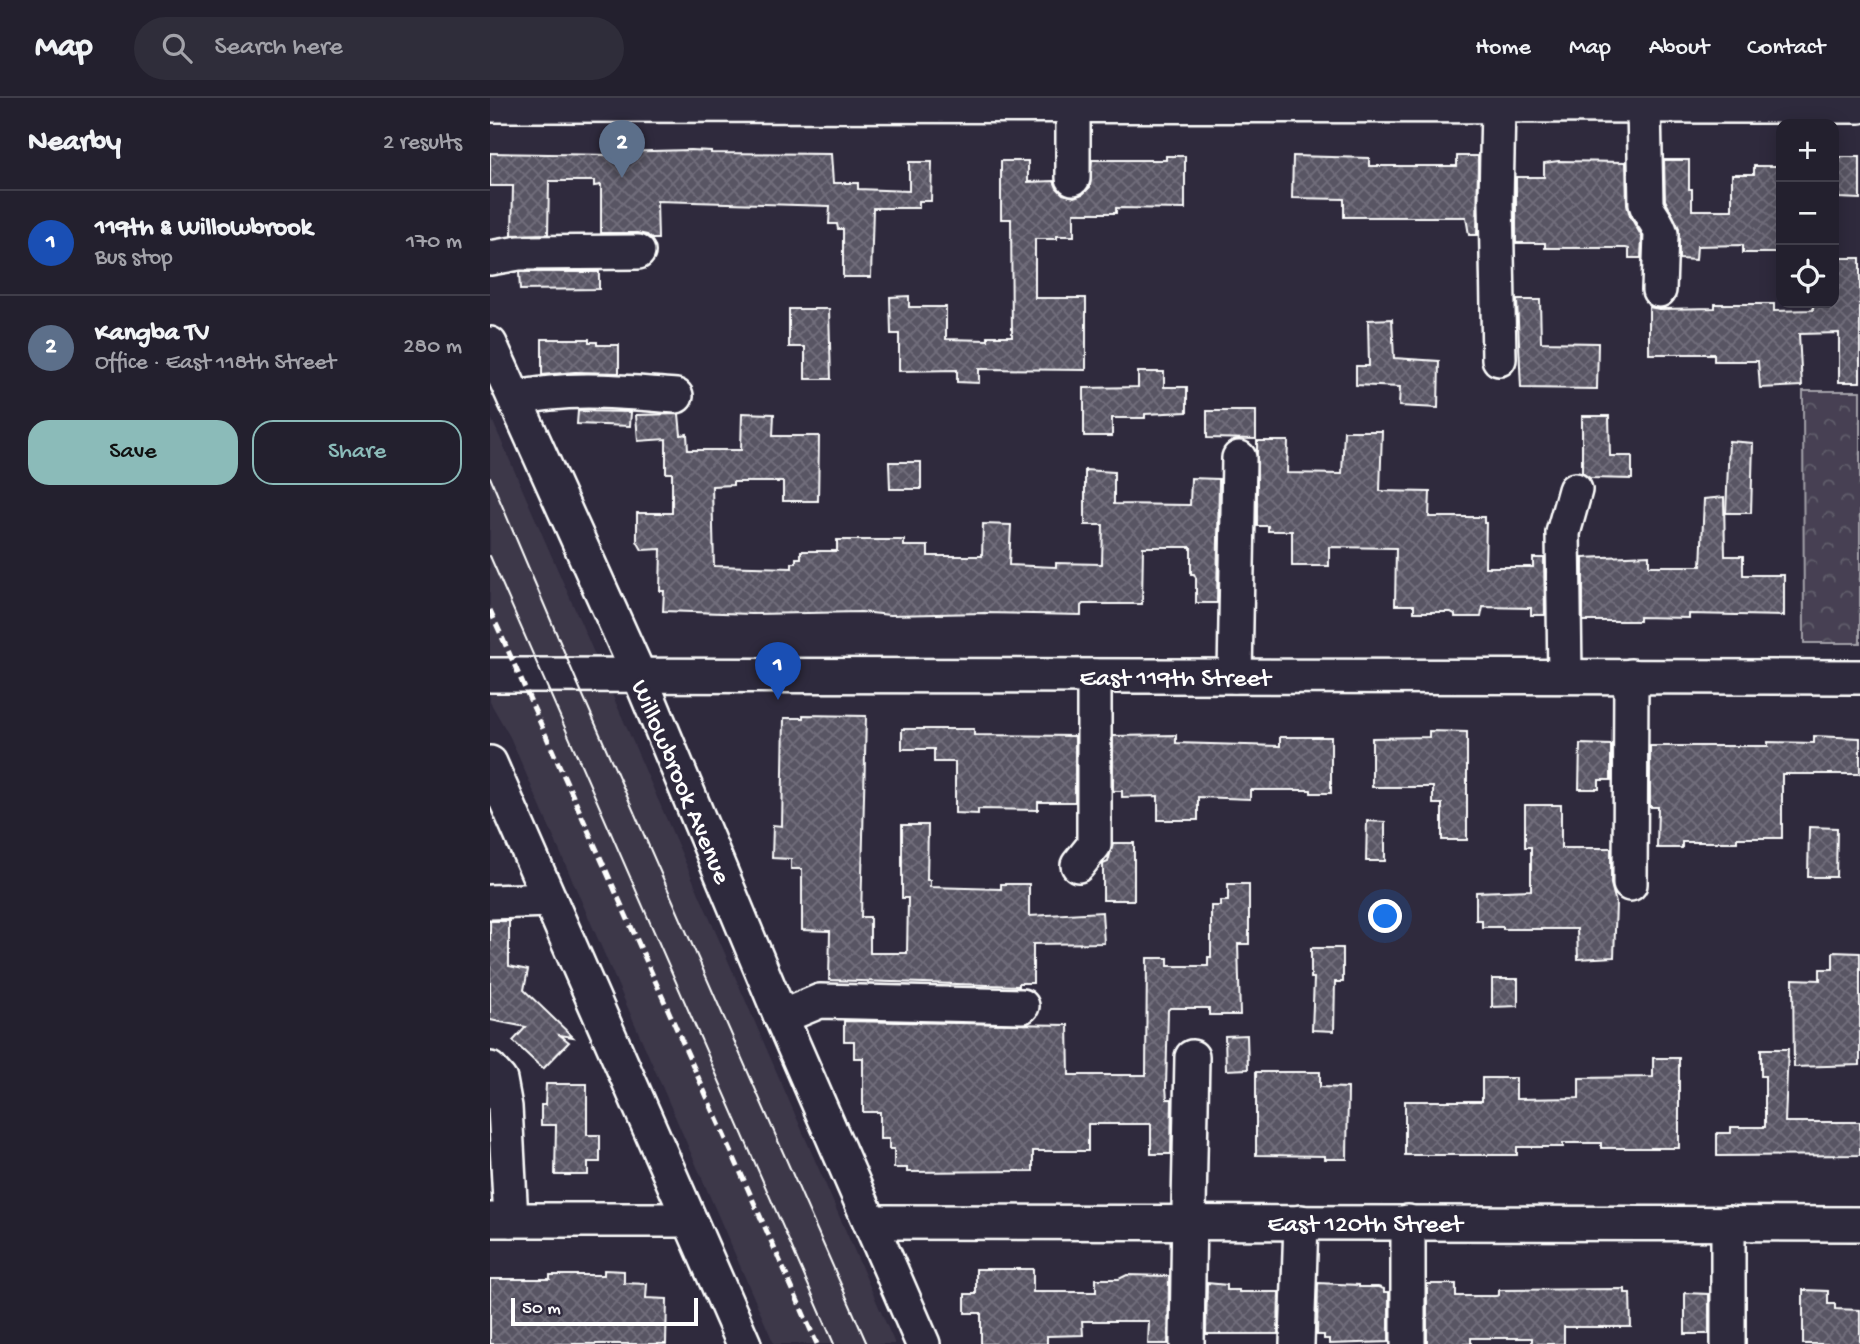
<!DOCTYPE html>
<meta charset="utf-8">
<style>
body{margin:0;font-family:"Gochi Hand",sans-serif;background:#2f2d3a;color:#f1f3f6}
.controls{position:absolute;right:21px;top:21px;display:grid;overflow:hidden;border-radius:14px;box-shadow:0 4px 18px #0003}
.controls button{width:63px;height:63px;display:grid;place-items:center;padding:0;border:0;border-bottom:2px solid #403e4a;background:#23202e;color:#f1f3f6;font:35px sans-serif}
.scale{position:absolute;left:21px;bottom:18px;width:187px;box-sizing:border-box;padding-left:7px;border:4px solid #fff;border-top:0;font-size:19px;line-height:24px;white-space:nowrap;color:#fff;-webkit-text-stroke:5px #2f2a3d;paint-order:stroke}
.you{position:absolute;left:896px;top:819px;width:24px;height:24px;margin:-18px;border:5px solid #fff;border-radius:50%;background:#1a73e8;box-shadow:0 0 0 10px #1a73e833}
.badge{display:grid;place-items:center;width:46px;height:46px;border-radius:50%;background:#8bbbb9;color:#fff;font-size:23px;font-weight:700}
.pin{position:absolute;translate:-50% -58px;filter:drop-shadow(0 2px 4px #0008)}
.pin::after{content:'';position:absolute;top:37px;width:24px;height:21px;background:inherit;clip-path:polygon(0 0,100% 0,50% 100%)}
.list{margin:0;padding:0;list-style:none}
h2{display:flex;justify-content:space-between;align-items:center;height:91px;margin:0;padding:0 28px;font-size:30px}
h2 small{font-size:23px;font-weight:400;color:#a3a3aa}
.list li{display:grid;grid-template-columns:46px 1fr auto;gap:21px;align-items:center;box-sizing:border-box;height:105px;padding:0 28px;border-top:2px solid #403e4a}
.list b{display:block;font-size:26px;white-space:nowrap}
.list p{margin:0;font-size:23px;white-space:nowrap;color:#a3a3aa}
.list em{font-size:23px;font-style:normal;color:#a3a3aa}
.actions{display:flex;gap:14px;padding:21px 28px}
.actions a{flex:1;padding:16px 0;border:2px solid #8bbbb9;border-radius:21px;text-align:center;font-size:24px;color:#8bbbb9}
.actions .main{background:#8bbbb9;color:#111}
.icon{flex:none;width:38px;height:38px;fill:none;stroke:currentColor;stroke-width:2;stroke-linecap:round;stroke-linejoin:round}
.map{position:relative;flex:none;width:1370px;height:1246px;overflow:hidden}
header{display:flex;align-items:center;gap:42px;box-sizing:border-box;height:98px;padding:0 35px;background:#23202e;border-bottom:2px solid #403e4a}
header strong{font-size:33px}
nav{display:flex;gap:38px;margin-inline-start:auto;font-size:24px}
.search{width:490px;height:63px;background:#2f2d3a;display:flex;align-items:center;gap:18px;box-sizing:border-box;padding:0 24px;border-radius:38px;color:#a3a3aa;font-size:26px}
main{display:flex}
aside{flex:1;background:#23202e}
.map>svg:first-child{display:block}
.built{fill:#3c3749}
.park{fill:url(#park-crowns);stroke:#a2a0a8;stroke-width:2}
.building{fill:url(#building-cross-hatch);stroke:#fff;stroke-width:2}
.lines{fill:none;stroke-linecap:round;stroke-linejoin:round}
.minor-casing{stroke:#fff;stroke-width:38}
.minor{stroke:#2f2a3d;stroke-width:33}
.tram{stroke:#fff;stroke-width:2}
.rail{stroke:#fff;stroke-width:5;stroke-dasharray:10 5;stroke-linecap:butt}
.labels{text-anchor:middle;stroke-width:6;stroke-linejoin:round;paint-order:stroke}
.street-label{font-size:26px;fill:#fff;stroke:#2f2a3d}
</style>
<header>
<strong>Map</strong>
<div class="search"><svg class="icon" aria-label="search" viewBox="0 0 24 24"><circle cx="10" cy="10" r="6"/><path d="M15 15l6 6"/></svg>Search here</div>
<nav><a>Home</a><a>Map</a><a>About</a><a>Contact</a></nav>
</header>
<main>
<aside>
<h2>Nearby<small>2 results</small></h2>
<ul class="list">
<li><span class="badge" style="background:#1a4fb4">1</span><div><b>119th &amp; Willowbrook</b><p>Bus stop</p></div><em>170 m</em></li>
<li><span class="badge" style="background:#5c6f8a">2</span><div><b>Kangba TV</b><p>Office · East 118th Street</p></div><em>280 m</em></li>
</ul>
<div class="actions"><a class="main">Save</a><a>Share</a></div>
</aside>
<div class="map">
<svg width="1370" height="1246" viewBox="0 0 1370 1246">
<defs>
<pattern id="park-crowns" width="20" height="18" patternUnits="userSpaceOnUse" patternTransform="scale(1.75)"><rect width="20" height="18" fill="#464152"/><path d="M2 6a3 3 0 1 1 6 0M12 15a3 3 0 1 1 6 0" fill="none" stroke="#625e6c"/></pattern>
<pattern id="building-cross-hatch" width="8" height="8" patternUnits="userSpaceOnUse" patternTransform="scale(1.75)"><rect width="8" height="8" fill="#595564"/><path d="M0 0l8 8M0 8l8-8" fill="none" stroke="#726e7b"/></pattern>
</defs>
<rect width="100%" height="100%" fill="#2f2a3d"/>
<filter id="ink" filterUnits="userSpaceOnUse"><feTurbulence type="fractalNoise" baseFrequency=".0143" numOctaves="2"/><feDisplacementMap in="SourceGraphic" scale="14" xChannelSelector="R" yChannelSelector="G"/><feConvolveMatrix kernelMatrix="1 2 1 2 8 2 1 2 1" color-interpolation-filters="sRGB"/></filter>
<g filter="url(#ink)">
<!-- built -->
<polygon class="built" points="0,317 136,628 405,1246 284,1246 20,639 0,604"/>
<!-- park -->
<polygon class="park" points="1313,293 1370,293 1370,545 1314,545"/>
<!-- building -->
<g class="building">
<polygon points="200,52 221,53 221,55 341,56 343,85 368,85 368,91 419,93 419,64 442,64 441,103 429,103 429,110 383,110 381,179 353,179 353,131 348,131 347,126 339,126 340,108 167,103 168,141 162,141 157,137 148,135 111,135 111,87 104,88 104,83 59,83 58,136 22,137 23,88 0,88 0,55 124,57 124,54"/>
<polygon points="676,58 695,58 695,111 626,110 626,115 584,115 584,138 567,138 567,141 545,141 545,200 596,200 596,272 489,271 489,285 467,284 467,272 409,273 409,236 401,236 400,199 419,198 419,209 456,209 456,241 498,242 498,238 522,238 521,121 511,121 511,63 538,63 538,84 564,83 567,90 573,96 584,99 593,96 600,89 602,62 676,62"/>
<polygon points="803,58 879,60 879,68 967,68 967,58 988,58 987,137 979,137 976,119 854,119 854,101 802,100"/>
<polygon points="1349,59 1370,59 1370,101 1349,100"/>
<polygon points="1174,62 1199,62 1199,91 1202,91 1202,112 1242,112 1242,76 1264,76 1264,68 1291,68 1291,139 1288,139 1288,155 1253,155 1253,147 1207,148 1206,162 1189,161 1189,130 1175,102"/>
<polygon points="1068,63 1136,64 1137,107 1140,118 1152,139 1151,160 1139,160 1139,151 1136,150 1055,150 1055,145 1026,145 1026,79 1054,79 1054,65"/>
<polygon points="1347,160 1370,160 1370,284 1349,284 1349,235 1309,236 1312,288 1270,290 1268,263 1224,263 1224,256 1159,256 1159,209 1169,211 1225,210 1225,206 1284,206 1284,213 1323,212 1323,208 1344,205 1344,172 1347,172"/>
<polygon points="29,174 109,174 109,191 30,192"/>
<polygon points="1027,202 1050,202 1051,244 1108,245 1107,291 1031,290"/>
<polygon points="299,211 339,211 341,281 315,281 315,249 299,249"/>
<polygon points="902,221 904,260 949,263 948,310 909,308 910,289 866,287 866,268 879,268 878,222"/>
<polygon points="52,241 99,241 99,244 107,244 107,247 129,247 129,275 85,274 52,277"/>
<polygon points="648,274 674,274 674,289 697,289 697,314 655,316 655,320 622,320 622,338 594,338 594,290 648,289"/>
<polygon points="88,313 141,314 140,328 87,326"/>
<polygon points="717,313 766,313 766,341 717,340"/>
<polygon points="252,315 284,316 283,338 329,338 328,403 293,403 293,384 243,384 243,387 222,388 224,468 302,470 302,465 306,465 306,460 311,460 311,453 347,453 347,442 414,442 414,448 438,448 438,458 492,458 493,426 521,427 519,467 566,469 566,465 612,466 613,427 595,427 595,372 624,374 624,406 700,407 701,380 729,381 727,505 706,505 706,480 704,476 701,476 701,449 653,449 652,506 593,506 591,508 591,517 494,515 400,517 371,514 262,516 173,513 174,493 170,493 171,451 152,452 147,443 147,415 182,415 182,375 176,375 176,341 148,343 146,317 189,316 191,337 197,336 198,352 251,352"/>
<polygon points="1092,318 1119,318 1120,358 1142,358 1142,381 1100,380 1092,375"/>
<polygon points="854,333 892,333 890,393 940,394 939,419 994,419 994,425 996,425 995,469 1043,469 1043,460 1054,460 1055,517 1041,517 1041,510 993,509 991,519 965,519 965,516 961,514 924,514 924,507 905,507 906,450 839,449 839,468 802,468 802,433 778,433 778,428 767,428 767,343 798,343 797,375 852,376"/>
<polygon points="1239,343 1263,345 1261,415 1236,415"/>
<polygon points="399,364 431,364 431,391 400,391"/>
<polygon points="1234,399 1235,458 1253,458 1253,477 1294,477 1294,518 1199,516 1199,520 1149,519 1149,523 1093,523 1093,460 1159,457 1159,468 1211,468 1214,401"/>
<polygon points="313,617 376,618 371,819 380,819 380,855 417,855 418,800 412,800 412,727 438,727 437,782 440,782 440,789 511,791 511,786 539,786 539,818 612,814 614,845 543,846 543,885 529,885 529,888 339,882 340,833 312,832 312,771 301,771 301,761 282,760 283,727 292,728 294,620 313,620"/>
<polygon points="412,631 484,631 484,637 585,638 585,704 548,704 548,712 488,711 488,716 465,715 465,664 444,664 444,651 412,651"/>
<polygon points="939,633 977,634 977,742 952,742 952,706 943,706 943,689 882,689 882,640 939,639"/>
<polygon points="686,637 686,645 790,648 790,639 841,639 841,695 821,695 821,692 760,692 760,701 708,699 708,722 668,722 668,698 632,699 632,693 623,693 623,638"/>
<polygon points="1324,638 1370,640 1370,676 1292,676 1292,740 1247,740 1247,744 1192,744 1192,750 1167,750 1168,709 1160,709 1160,648 1278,648 1278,644 1324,645"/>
<polygon points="1090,646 1121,647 1121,682 1109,682 1109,691 1089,691"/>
<polygon points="1035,707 1071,707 1071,750 1121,750 1121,786 1126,805 1124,859 1088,861 1087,831 1013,831 1013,829 992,829 992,822 986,822 986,794 1041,792 1041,749 1035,749"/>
<polygon points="877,723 895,724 895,763 876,763"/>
<polygon points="1319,729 1347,730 1346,779 1318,779"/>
<polygon points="623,745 644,745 644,802 613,802 613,766 618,764"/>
<polygon points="738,786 759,786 759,846 748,846 750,917 719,917 719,910 680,910 678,912 676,989 677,1001 682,1001 681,1056 661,1056 661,1026 598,1026 598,1053 543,1053 543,1073 417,1074 417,1070 404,1070 404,1051 399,1051 399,1041 390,1041 390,1014 373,1014 373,960 364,960 364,943 354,943 354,923 578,927 579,977 656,977 657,860 678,860 678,868 718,868 718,859 721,859 721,808 730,808 730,803 738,803"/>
<polygon points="0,823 19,823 19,868 38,872 34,892 83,939 70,937 79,944 53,971 23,943 36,929 0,922"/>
<polygon points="821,850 853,850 853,884 845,884 844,933 822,932 824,880 821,880"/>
<polygon points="1343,854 1370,855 1370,967 1304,969 1303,881 1330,882 1330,871 1343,871"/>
<polygon points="1002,881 1028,881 1028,908 1002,909"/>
<polygon points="757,937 758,971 736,972 735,938"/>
<polygon points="1271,951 1298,951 1295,1024 1370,1024 1370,1057 1227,1058 1227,1035 1241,1035 1241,1029 1275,1029 1275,978 1271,978"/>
<polygon points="1163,960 1189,960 1189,1050 1111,1050 1111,1045 1073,1045 1073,1049 1027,1049 1027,1057 915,1057 915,1003 992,1003 992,980 1026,980 1026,1001 1089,1000 1089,980 1163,979"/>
<polygon points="766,974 830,974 830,989 858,990 857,1061 835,1061 835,1058 766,1057"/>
<polygon points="56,986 97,986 97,1037 110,1037 110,1064 98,1064 98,1077 65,1077 66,1027 51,1027 51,1007 55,1007"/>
<polygon points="486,1171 543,1171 543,1194 606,1194 606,1181 629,1181 637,1177 679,1178 678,1246 658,1246 659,1223 592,1223 593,1237 557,1238 557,1246 491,1246 491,1215 475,1215 475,1196 486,1196"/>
<polygon points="114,1172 134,1173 134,1185 157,1186 156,1200 177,1201 176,1246 0,1246 0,1181 60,1181 60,1177 114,1177"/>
<polygon points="717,1185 737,1187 737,1192 749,1192 749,1194 789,1194 788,1236 716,1236"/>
<polygon points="828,1185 869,1187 869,1189 888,1189 894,1191 894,1194 899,1194 899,1244 839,1246 839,1241 834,1241 834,1237 827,1237"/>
<polygon points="937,1186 966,1186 966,1198 1006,1198 1009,1197 1009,1192 1135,1191 1135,1195 1140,1195 1141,1229 1074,1229 1074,1246 1042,1246 1042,1240 981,1240 981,1246 937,1246"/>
<polygon points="1313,1192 1338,1193 1338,1206 1345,1206 1345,1211 1370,1212 1370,1246 1313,1246"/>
<polygon points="1195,1195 1219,1196 1219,1236 1195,1236"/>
</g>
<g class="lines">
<defs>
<g id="minor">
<polyline points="0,7 1370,8"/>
<polyline points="1008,8 1006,103 1009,261"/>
<path d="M 1154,8 L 1156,106 C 1159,117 1168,123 1171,136 L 1169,192"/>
<polyline points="583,80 583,7"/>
<polyline points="0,160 29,155 148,154"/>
<polyline points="0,246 149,577 291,919 433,1246"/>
<path d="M 25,301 C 79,288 132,294 186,298"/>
<polyline points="0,577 1370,579"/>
<polyline points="745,578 749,360"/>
<polyline points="1075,578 1073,435 1085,392"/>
<polyline points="0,665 254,1246"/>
<polyline points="588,767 604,747 604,578"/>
<polyline points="1140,786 1141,578"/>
<polyline points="0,804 60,802"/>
<polyline points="291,919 330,903 532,908"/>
<polyline points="0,971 10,982 15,1009 21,1122"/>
<polyline points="0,1122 199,1122"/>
<polyline points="381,1124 1370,1126"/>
<polyline points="918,1124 918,1246"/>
<path d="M 697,1246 C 698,1150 700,1055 702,959"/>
<polyline points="807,1246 811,1124"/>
<polyline points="1238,1246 1238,1125"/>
</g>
</defs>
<!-- minor casing -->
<use href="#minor" class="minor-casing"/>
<!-- minor -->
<use href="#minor" class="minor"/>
<!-- tram -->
<g class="tram">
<polyline points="0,379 84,577 377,1246"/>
<polyline points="0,458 344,1246"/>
</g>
<!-- rail -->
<polyline class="rail" points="0,512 327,1246"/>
</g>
</g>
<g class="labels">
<!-- street labels -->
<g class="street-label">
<text x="685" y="587">East 119th Street</text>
<text transform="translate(193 683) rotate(67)" y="9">Willowbrook Avenue</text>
<text x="875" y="1133">East 120th Street</text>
</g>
</g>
</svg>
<div class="controls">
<button>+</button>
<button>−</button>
<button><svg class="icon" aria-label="locate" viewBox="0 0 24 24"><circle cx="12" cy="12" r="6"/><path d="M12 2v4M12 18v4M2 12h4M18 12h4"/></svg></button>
</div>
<div class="scale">50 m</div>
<div class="you"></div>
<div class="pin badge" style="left:288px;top:602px;background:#1a4fb4">1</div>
<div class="pin badge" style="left:132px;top:80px;background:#5c6f8a">2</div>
</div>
</main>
